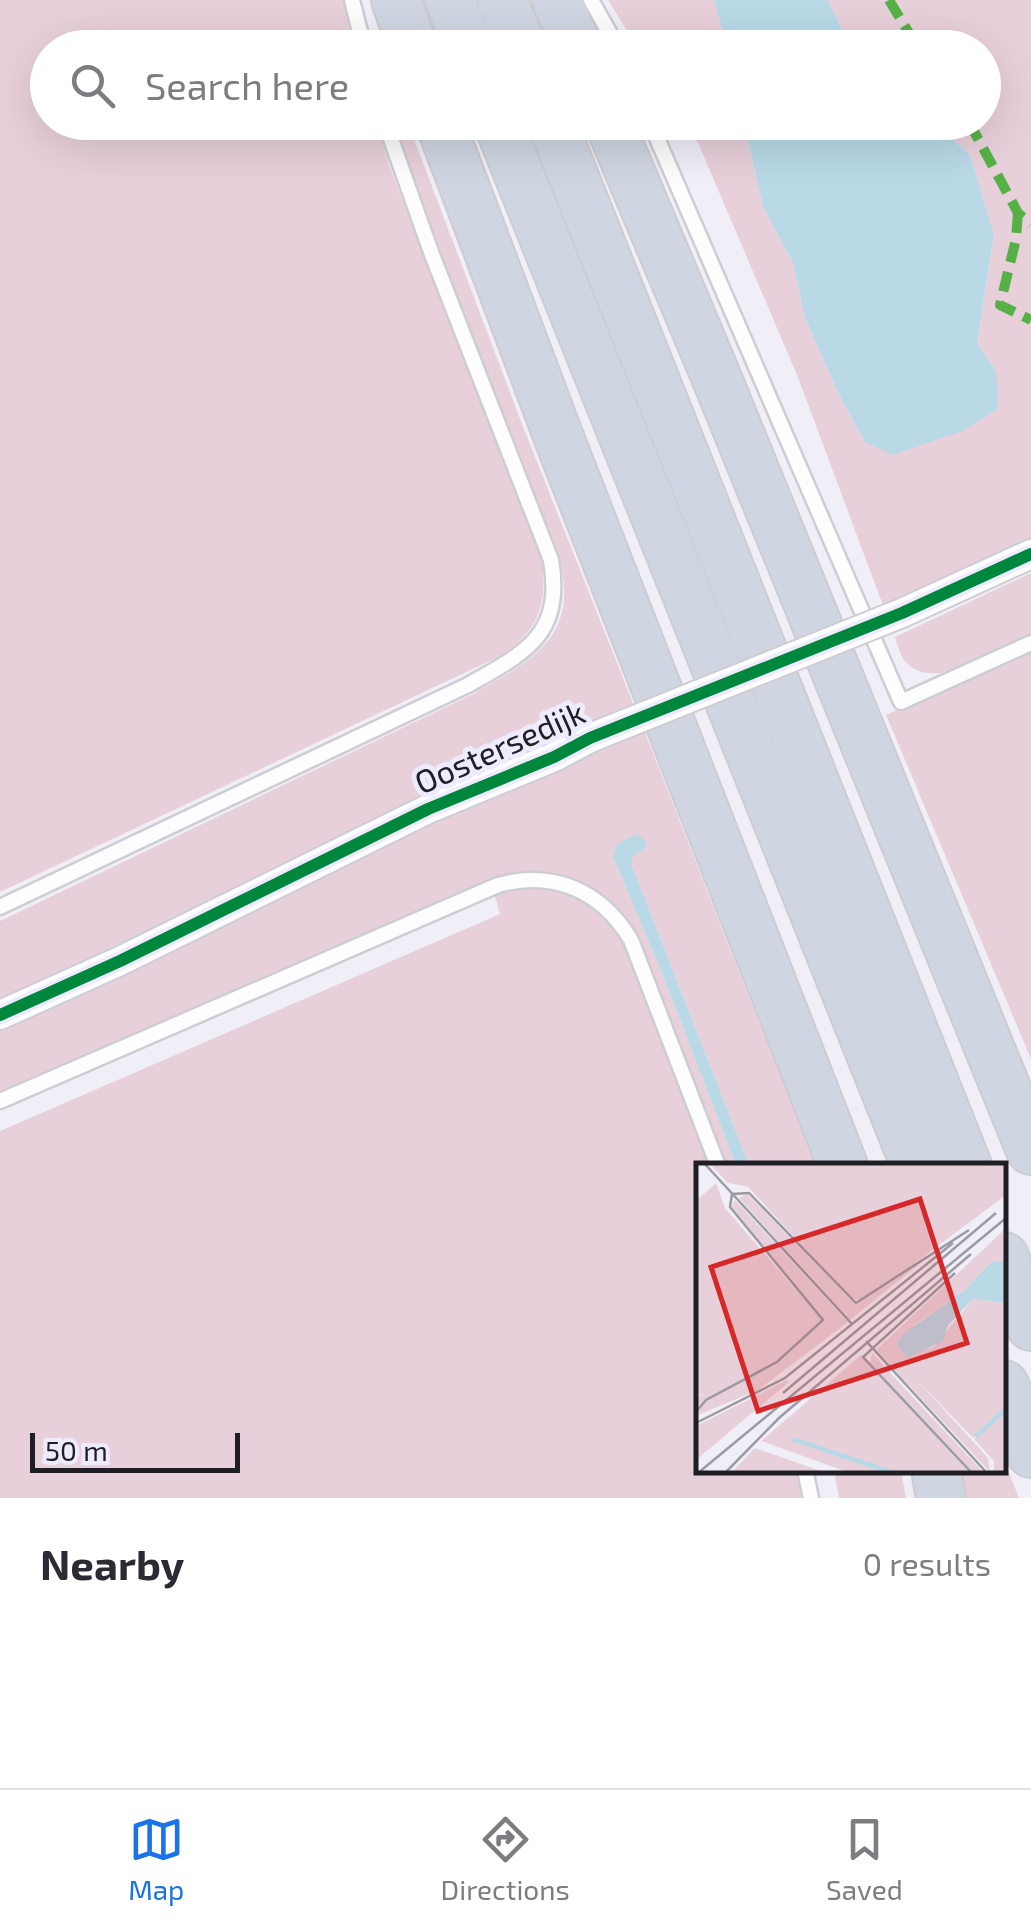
<!DOCTYPE html>
<style>
body{margin:0;font-family:"Exo 2",sans-serif;background:#f2f2f3;color:#2b2b33}
.scale{position:absolute;left:30px;bottom:25px;width:210px;box-sizing:border-box;padding-left:10px;border:5px solid #1f1e24;border-top:0;font-size:28px;line-height:35px;white-space:nowrap;color:#1f1e24;-webkit-text-stroke:8px #edebfc;paint-order:stroke}
.list{margin:0;padding:0;list-style:none}
h2{display:flex;justify-content:space-between;align-items:center;height:130px;margin:0;padding:0 40px;font-size:42px}
h2 small{font-size:32px;font-weight:400;color:#7c7c81}
.icon{flex:none;width:55px;height:55px;fill:none;stroke:currentColor;stroke-width:2;stroke-linecap:round;stroke-linejoin:round}
.map{position:relative;flex:none;width:1031px;height:1498px;overflow:hidden}
.search{position:absolute;background:#fff;box-shadow:0 10px 40px #0002;left:30px;right:30px;top:30px;height:110px;display:flex;align-items:center;gap:25px;box-sizing:border-box;padding:0 35px;border-radius:55px;color:#7c7c81;font-size:38px}
.sheet{height:290px;background:#fff}
nav{display:flex;justify-content:space-around;align-items:center;box-sizing:border-box;height:140px;border-top:2px solid #e1e1e2;background:#fff;font-size:28px;color:#7c7c81}
nav a{display:grid;justify-items:center;gap:5px}
nav .on{color:#1a73e8}
.map>svg:first-child{display:block}
.green{fill:#e8d0da}
.water{fill:#b9d9e7}
.lines{fill:none;stroke-linecap:round;stroke-linejoin:round}
.lane-casing{stroke:#cecdd4;stroke-width:19}
.street-casing{stroke:#cecdd4;stroke-width:32}
.highway-casing{stroke:#cdccd1;stroke-width:52}
.lane{stroke:#fdfdfe;stroke-width:14}
.street{stroke:#fdfdfe;stroke-width:28}
.highway{stroke:#cfd6e2;stroke-width:48}
.street-bridge-casing{stroke:#cecdd4;stroke-width:32;stroke-linecap:butt}
.street-bridge{stroke:#fdfdfe;stroke-width:28}
.quiet{stroke:#55b145;stroke-width:10;stroke-dasharray:20 10;stroke-linecap:butt}
.cycleway-casing{stroke:#edebfc;stroke-width:19}
.cycleway{stroke:#00873e;stroke-width:12}
.labels{text-anchor:middle;stroke-width:10;stroke-linejoin:round;paint-order:stroke}
.street-label{font-size:32px;fill:#1f1e24;stroke:#edebfc}
.inset-river{fill:none;stroke:#b9d9e7;stroke-width:5}
.inset-road{fill:none;stroke:#9c9ba3;stroke-width:2.5}
.view{fill:#d62828;fill-opacity:0.15;stroke:#d62828;stroke-width:5}
.inset-edge{fill:none;stroke:#1f1e24;stroke-width:5}
</style>
<div class="map">
<svg width="1031" height="1498" viewBox="0 0 1031 1498">
<rect width="100%" height="100%" fill="#f0eff8"/>
<!-- green -->
<g class="green">
<path d="M 0,0 L 343,0 L 356,47 L 48,48 L 48,122 L 377,123 L 388,162 L 423,255 L 542,557 C 547,607 540,631 496,658 L 0,892 Z"/>
<polygon points="608,0 714,0 727,47 637,47"/>
<polygon points="828,0 1031,0 1031,547 884,608 797,375 699,145 685,123 744,123 763,207 793,263 805,318 839,395 865,442 996,371 977,343 994,234 970,155 935,123 984,122 984,48 850,47"/>
<path d="M 392,123 L 408,123 L 522,424 L 635,708 L 0,1002 L 0,921 L 473,694 C 526,663 575,642 562,571 Z"/>
<path d="M 1031,573 L 1031,635 C 1002,649 930,696 904,660 C 900,654 897,644 895,637 Z"/>
<polygon points="1031,647 1031,1059 886,715"/>
<path d="M 644,730 L 815,1165 L 749,1165 L 632,866 L 632,857 L 645,848 L 647,842 L 613,857 L 664,978 L 736,1165 L 725,1165 L 636,937 C 608,888 557,861 501,878 L 0,1093 L 0,1024 L 421,823 L 581,759 L 595,749 Z"/>
<path d="M 546,886 C 586,897 601,909 625,942 L 711,1165 L 698,1166 L 698,1470 L 799,1471 L 804,1498 L 0,1498 L 0,1131 L 500,914 L 494,893 L 515,887 Z"/>
<polygon points="1004,1460 1019,1498 960,1498 954,1471 1004,1470"/>
<polygon points="834,1471 901,1471 906,1498 839,1498"/>
</g>
<!-- water -->
<g class="water">
<polygon points="714,0 828,0 850,47 727,47"/>
<polygon points="744,123 935,123 970,155 994,234 977,343 996,371 998,409 962,431 893,455 865,442 839,395 805,318 793,263 763,207"/>
<polygon points="637,834 647,842 645,848 632,857 632,866 749,1165 736,1165 664,978 613,857 617,844"/>
</g>
<g class="lines">
<defs>
<g id="lane">
<polyline points="352,0 364,48"/>
<polyline points="591,0 618,48"/>
<polyline points="650,122 901,702 1031,643"/>
<path d="M 0,907 L 468,685 C 524,653 564,636 551,560 L 431,252 L 385,122"/>
<path d="M 0,1101 L 498,885 C 553,870 601,890 631,940 L 718,1166"/>
<polyline points="805,1470 811,1498"/>
</g>
<g id="street">
<polyline points="902,613 1031,554"/>
<polyline points="0,1015 120,961 428,809 554,757 590,738"/>
</g>
<g id="highway">
<polyline points="396,0 413,48"/>
<polyline points="450,0 469,48"/>
<polyline points="502,0 522,48"/>
<polyline points="557,0 577,48"/>
<polyline points="440,122 559,438 843,1166"/>
<polyline points="498,122 916,1166"/>
<polyline points="552,122 967,1166"/>
<polyline points="609,122 715,374 1031,1150"/>
<polyline points="1004,1257 1031,1326"/>
<polyline points="1004,1385 1031,1453"/>
<polyline points="936,1470 941,1498"/>
</g>
</defs>
<!-- lane casing -->
<use href="#lane" class="lane-casing"/>
<!-- street casing -->
<use href="#street" class="street-casing"/>
<!-- highway casing -->
<use href="#highway" class="highway-casing"/>
<!-- lane -->
<use href="#lane" class="lane"/>
<!-- street -->
<use href="#street" class="street"/>
<!-- highway -->
<use href="#highway" class="highway"/>
<defs>
<polyline id="street-bridge" points="590,738 902,613"/>
</defs>
<!-- street-bridge casing -->
<use href="#street-bridge" class="street-bridge-casing"/>
<!-- street-bridge -->
<use href="#street-bridge" class="street-bridge"/>
<!-- quiet -->
<g class="quiet">
<polyline points="889,0 918,48"/>
<polyline points="969,122 1018,213 1031,224"/>
<polyline points="1018,213 1016,239 1000,305 1031,320"/>
</g>
<defs>
<polyline id="cycleway" points="0,1015 120,961 428,809 554,757 590,738 902,613 1031,554"/>
</defs>
<!-- cycleway casing -->
<use href="#cycleway" class="cycleway-casing"/>
<!-- cycleway -->
<use href="#cycleway" class="cycleway"/>
</g>
<g class="labels">
<!-- street labels -->
<g class="street-label">
<text transform="translate(500 748) rotate(-24)" y="11">Oostersedijk</text>
</g>
</g>
<!-- overview -->
<g transform="translate(696 1163)">
<rect width="310" height="310" fill="#f0eff8"/>
<path d="M 13,0 L 310,0 L 310,32 L 168,138 L 155,135 L 52,24 L 32,20 ZM 20,20 L 29,45 L 126,157 L 81,198 L 0,248 L 0,232 L 9,233 L 0,230 L 0,38 ZM 51,31 L 160,142 L 227,98 L 154,157 L 43,35 ZM 39,37 L 152,159 L 62,227 L 0,253 L 10,238 L 82,200 L 128,157 L 36,44 ZM 310,65 L 310,99 L 296,98 L 269,127 L 217,163 L 221,188 L 237,185 L 277,136 L 310,140 L 310,245 L 277,275 L 222,218 L 292,295 L 294,309 L 180,187 ZM 176,190 L 212,229 L 288,310 L 278,310 L 174,200 ZM 165,192 L 275,310 L 154,310 L 65,278 ZM 91,217 L 93,219 L 0,297 L 0,263 ZM 310,247 L 310,310 L 298,310 L 298,298 L 278,276 ZM 59,285 L 125,308 L 132,310 L 35,310 Z" fill="#e8d0da"/>
<path d="M 296,98 L 310,99 L 310,140 L 277,136 L 252,162 L 247,178 L 213,194 L 208,190 L 201,181 L 207,171 L 269,127 Z" fill="#b9d9e7"/>
<path class="inset-river" d="M 279,274 L 310,246M 97,276 L 198,310"/>
<path class="inset-road" d="M 8,0 L 156,161M 259,110 L 167,194 L 276,310M 170,178 L 291,310M 87,230 L 300,50M 0,249 L 10,237 L 81,199 L 127,157 L 34,44 L 36,31 L 53,30 L 160,140 L 273,67M 0,260 L 89,215 L 257,80M 2,310 L 310,55M 29,310 L 83,255 L 275,91"/>
<path class="view" d="M 224,36 L 271,180 L 62,248 L 15,104 Z"/>
<rect width="310" height="310" class="inset-edge"/>
</g>
</svg>
<div class="scale">50 m</div>
<div class="search"><svg class="icon" aria-label="search" viewBox="0 0 24 24"><circle cx="10" cy="10" r="6"/><path d="M15 15l6 6"/></svg>Search here</div>
</div>
<section class="sheet">
<h2>Nearby<small>0 results</small></h2>
<ul class="list">
</ul>
</section>
<nav>
<a class="on"><svg class="icon" aria-label="map" viewBox="0 0 24 24"><path d="M3 6l6-2 6 2 6-2v14l-6 2-6-2-6 2zM9 4v14M15 6v14"/></svg>Map</a>
<a><svg class="icon" aria-label="directions" viewBox="0 0 24 24"><path d="M12 3l9 9-9 9-9-9zM9 14v-3h6M13 9l2 2-2 2"/></svg>Directions</a>
<a><svg class="icon" aria-label="saved" viewBox="0 0 24 24"><path d="M7 4h10v16l-5-4-5 4z"/></svg>Saved</a>
</nav>
